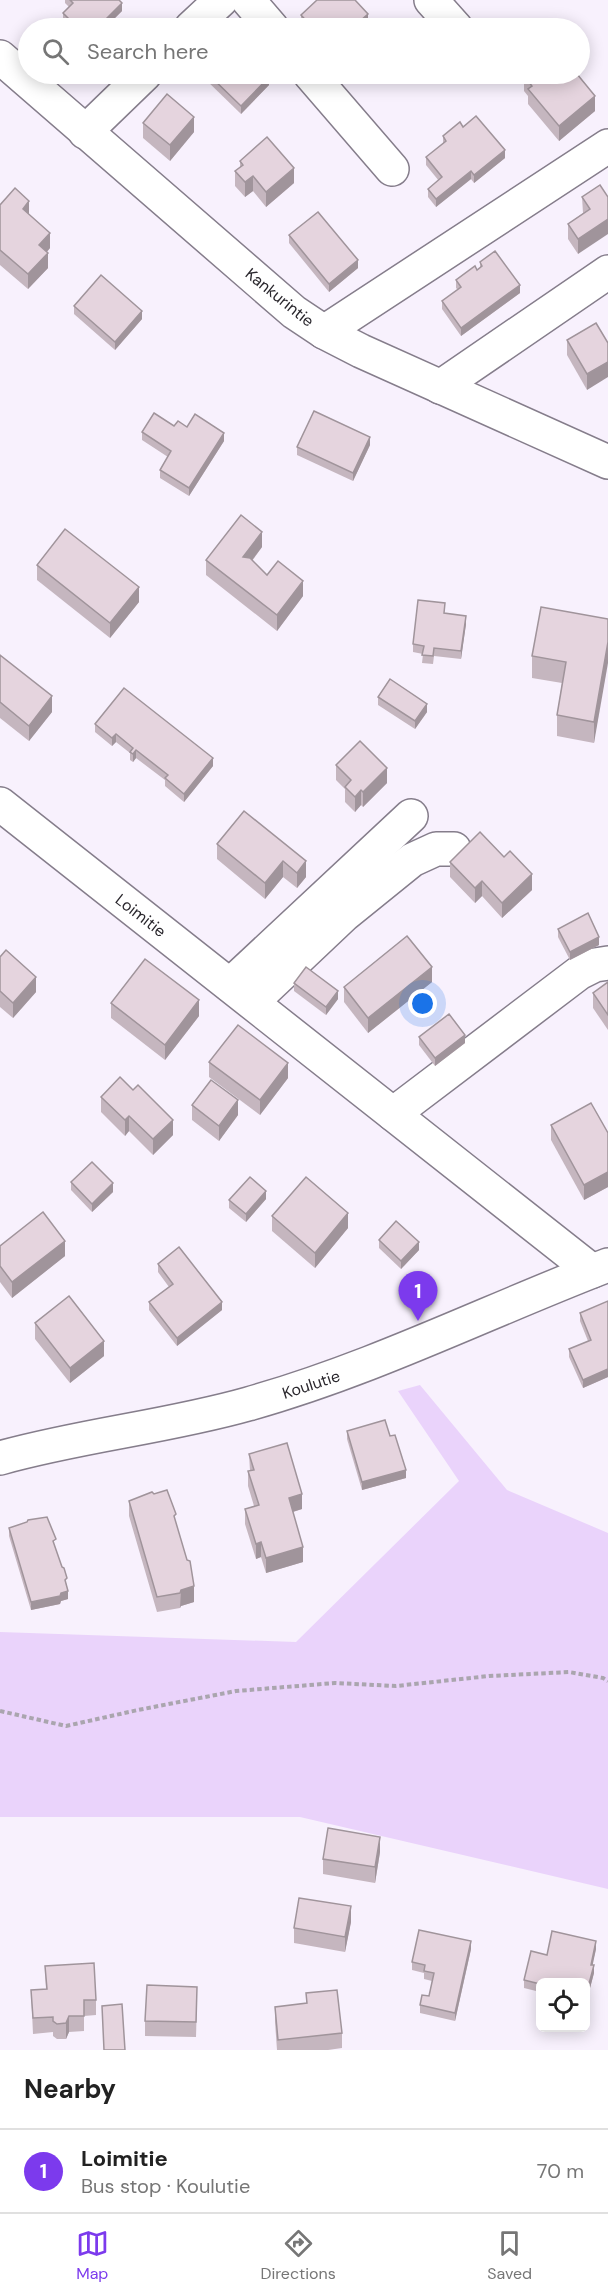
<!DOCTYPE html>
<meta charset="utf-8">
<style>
body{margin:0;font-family:"DM Sans",sans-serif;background:#f6f6f6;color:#222}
.controls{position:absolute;right:18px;bottom:18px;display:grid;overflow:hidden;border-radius:9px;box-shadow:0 3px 15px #0003}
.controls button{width:54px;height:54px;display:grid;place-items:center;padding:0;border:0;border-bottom:2px solid #e0e0e0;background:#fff;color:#222;font:30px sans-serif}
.you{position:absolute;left:423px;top:1004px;width:21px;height:21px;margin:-15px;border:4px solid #fff;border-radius:50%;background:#1a73e8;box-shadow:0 0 0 9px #1a73e833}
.badge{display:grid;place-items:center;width:39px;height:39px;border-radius:50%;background:#7c3aed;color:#fff;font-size:20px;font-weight:700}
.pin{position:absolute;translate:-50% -50px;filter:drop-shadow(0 2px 3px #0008)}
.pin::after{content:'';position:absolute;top:32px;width:21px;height:18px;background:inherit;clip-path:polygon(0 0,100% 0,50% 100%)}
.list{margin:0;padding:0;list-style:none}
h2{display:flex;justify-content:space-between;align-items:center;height:78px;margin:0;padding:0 24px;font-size:26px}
h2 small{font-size:20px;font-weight:400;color:#767676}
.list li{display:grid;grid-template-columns:39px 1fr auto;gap:18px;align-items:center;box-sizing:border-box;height:84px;padding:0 24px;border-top:2px solid #e0e0e0}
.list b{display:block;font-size:22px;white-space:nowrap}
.list p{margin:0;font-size:20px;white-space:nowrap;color:#767676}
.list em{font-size:20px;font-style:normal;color:#767676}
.icon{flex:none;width:33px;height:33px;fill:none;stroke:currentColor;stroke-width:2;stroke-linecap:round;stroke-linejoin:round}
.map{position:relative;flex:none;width:608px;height:2050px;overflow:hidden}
.search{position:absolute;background:#fff;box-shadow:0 3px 15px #0003;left:18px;right:18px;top:18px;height:66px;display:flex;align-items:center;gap:15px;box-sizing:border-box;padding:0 21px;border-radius:33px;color:#767676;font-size:22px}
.sheet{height:162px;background:#fff}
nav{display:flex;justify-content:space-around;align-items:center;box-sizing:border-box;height:84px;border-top:2px solid #e0e0e0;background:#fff;font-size:16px;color:#767676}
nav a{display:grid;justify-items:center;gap:3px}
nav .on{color:#7c3aed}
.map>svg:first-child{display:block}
.green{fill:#ead3fb}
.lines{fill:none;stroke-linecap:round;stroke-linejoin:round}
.minor-casing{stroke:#857d8b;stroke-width:36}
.path{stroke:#aaa5ae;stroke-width:4;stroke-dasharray:4.5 3;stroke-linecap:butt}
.minor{stroke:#fff;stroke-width:33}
.wall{fill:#c5b6bf}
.shaded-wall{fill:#a0949b}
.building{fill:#e5d4de;stroke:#a0949b;stroke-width:1.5}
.labels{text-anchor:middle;stroke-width:5;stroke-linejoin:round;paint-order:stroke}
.street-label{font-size:16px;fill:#2a272d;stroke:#fff}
</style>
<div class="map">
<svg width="608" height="2050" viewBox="0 0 608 2050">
<rect width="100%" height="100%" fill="#f8f1fd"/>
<!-- green -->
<polygon class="green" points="420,1385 507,1490 608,1533 608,1889 300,1817 0,1817 0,1632 296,1642 459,1481 398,1391"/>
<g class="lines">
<defs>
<g id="minor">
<polyline points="248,0 272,28"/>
<polyline points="431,0 456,28"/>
<polyline points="191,28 221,0"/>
<polyline points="0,57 294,312 324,332 361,351 608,462"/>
<polyline points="310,74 392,169"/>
<polyline points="85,132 145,74"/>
<polyline points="324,332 608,146"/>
<polyline points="440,387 608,272"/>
<polyline points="0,804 592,1271"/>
<polyline points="230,985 411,816"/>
<polyline points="252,1002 344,915 412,860 436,849 454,849"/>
<polyline points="393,1114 579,973 595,965 608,963"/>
<path d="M 0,1458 C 82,1435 167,1427 248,1404 C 373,1369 488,1311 608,1265"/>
</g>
</defs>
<!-- minor casing -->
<use href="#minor" class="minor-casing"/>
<!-- path -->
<polyline class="path" points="0,1711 66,1726 138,1710 236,1691 335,1683 396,1686 489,1676 569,1672 603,1678 608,1681"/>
<!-- minor -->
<use href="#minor" class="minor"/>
</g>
<!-- wall -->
<g class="wall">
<polygon points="65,0 119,0 122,11 105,28 70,28 63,21 63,13 69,7 65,3"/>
<polygon points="301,15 368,28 301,28"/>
<polygon points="202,74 266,74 269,85 241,114 202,76"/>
<polygon points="524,76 595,111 559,141 528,104 528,96 524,91"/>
<polygon points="143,123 194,132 170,161 143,138"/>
<polygon points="463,127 505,158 474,183 471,179 436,207 428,197 428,189 439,181 426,165 426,157 443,144 443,136"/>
<polygon points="240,161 294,183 266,207 253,191 245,197 235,186 235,171 240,167"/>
<polygon points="600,185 578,254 568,239 568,224 583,213 582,197"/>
<polygon points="0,205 29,215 50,248 47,252 48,268 28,289 0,265"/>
<polygon points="289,235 358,268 329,292 289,243"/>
<polygon points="480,262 520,293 461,336 442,309 442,301 458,290 456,288 456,280 477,270 480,268"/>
<polygon points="74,306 142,319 115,350 74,314"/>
<polygon points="596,323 587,390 567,355 567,340"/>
<polygon points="174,426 187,427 224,441 189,496 160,478 160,470 168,457 142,440 142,432"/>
<polygon points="370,445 353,481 297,455 297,447"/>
<polygon points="262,547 252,561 267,575 303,596 277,631 206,575 206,560"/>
<polygon points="37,565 139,602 110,638 37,580"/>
<polygon points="445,613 466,624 461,659 434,656 433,664 422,663 423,654 413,652 413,644"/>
<polygon points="608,619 594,743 557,736 557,715 562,683 532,678 532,656"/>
<polygon points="0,655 52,712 29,741 0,718"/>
<polygon points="378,697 427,712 415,729 378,705"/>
<polygon points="95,724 213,766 184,802 165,786 165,780 136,758 133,762 130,760 130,753 116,742 112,746 95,732"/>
<polygon points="336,765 387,783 363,807 361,805 355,812 345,802 345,789 336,780"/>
<polygon points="244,811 306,877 297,888 283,877 265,899 217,859 217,844"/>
<polygon points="450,862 532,890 502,918 482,896 475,903 450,877"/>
<polygon points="558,929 599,945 570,960 558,937"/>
<polygon points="0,957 36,992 13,1018 0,1007"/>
<polygon points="432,982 368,1033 344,1002 344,987"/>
<polygon points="608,982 608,1030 593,1008 593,993"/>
<polygon points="294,983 338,999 326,1015 294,991"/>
<polygon points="111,1003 199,1016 165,1060 111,1018"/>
<polygon points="419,1037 465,1043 435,1066 419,1045"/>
<polygon points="209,1062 288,1078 260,1115 209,1077"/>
<polygon points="101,1097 173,1135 153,1155 129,1131 125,1136 101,1112"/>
<polygon points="192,1105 238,1115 219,1141 192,1120"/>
<polygon points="551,1125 608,1133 608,1187 584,1200 551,1140"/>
<polygon points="71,1182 113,1192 92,1212 71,1190"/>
<polygon points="266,1199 246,1222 229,1208 229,1200"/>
<polygon points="272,1216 348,1228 315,1268 272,1231"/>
<polygon points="379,1240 419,1250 401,1269 379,1248"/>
<polygon points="0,1246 65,1256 12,1298 0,1282"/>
<polygon points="158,1264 222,1310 177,1346 149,1310 149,1302 169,1287 158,1272"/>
<polygon points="608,1301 608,1377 583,1388 569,1357 569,1349 588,1341 580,1321 580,1313"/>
<polygon points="35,1323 104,1356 70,1383 35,1339"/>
<polygon points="347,1431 390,1436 406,1478 362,1490 347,1439"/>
<polygon points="249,1454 302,1509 293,1512 303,1562 266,1573 261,1557 256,1559 245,1524 245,1509 254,1506 248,1486 248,1471 250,1471"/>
<polygon points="129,1501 176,1523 194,1602 181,1606 180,1608 157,1612 129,1516"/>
<polygon points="9,1528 55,1547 67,1586 68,1599 61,1601 60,1604 31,1610 9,1536"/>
<polygon points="380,1852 375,1883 323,1874 323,1859"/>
<polygon points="351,1922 345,1952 294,1943 294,1928"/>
<polygon points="471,1949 455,2021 420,2013 420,2005 429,1996 432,1981 424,1979 424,1973 412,1970 412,1962"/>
<polygon points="596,1949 592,1965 594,1973 586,2003 585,2003 585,1983 540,1983 540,1992 524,1988 524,1980 547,1955"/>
<polygon points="45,1966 96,2000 96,2015 84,2016 84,2031 69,2032 66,2039 57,2039 53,2036 53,2032 33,2034 31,1990 46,1990"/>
<polygon points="306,1993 342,2033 342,2048 328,2050 277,2050 275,2022 275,2007 306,2003"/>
<polygon points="197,2002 196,2037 145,2036 145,2021"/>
</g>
<!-- shaded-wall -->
<g class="shaded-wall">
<polygon points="122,3 122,11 105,28 97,28"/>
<polygon points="368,14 368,28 352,28"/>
<polygon points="269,77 269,85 241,114 241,106"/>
<polygon points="595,96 595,111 559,141 559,126"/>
<polygon points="194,117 194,132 170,161 170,145"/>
<polygon points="505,150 505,158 474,183 474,175"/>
<polygon points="294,168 294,183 266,207 266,192"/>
<polygon points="471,171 471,179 436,207 436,199"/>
<polygon points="253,176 253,191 245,197 245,182"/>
<polygon points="29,201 29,216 23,209"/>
<polygon points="608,219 608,234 578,254 578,239"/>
<polygon points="50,233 50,248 39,261 39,245"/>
<polygon points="48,253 48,268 28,289 28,274"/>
<polygon points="358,260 358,268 329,292 329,284"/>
<polygon points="520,285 520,293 461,336 461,328"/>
<polygon points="142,311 142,319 115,350 115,342"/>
<polygon points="608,362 608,377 587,390 587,374"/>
<polygon points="224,433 224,441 189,496 189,488"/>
<polygon points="370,437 370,445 353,481 353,473"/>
<polygon points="262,532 262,547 243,572 243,557"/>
<polygon points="303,581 303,596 277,631 277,615"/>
<polygon points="139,587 139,602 110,638 110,623"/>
<polygon points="466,616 466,624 461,659 461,651"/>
<polygon points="608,642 608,663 594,743 594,722"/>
<polygon points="52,696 52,712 29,741 29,726"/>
<polygon points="427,704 427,712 415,729 415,721"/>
<polygon points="116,734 116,742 112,746 112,738"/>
<polygon points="136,750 136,758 133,762 133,754"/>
<polygon points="213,758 213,766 184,802 184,794"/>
<polygon points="387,768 387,783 363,807 363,792"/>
<polygon points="361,790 361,805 355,812 355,797"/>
<polygon points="283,861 283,877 265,899 265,883"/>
<polygon points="306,861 306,877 297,888 297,873"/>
<polygon points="532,874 532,890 502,918 502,903"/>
<polygon points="482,881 482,896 475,903 475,888"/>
<polygon points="599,937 599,945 570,960 570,952"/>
<polygon points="432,967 432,982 368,1033 368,1018"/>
<polygon points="36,977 36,992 13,1018 13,1003"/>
<polygon points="338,991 338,999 326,1015 326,1007"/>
<polygon points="199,1000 199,1016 165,1060 165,1045"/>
<polygon points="465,1035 465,1043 435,1066 435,1058"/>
<polygon points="288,1063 288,1078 260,1115 260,1100"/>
<polygon points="238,1100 238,1115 219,1141 219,1126"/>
<polygon points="129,1116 129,1131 125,1136 125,1120"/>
<polygon points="173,1120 173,1135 153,1155 153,1139"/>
<polygon points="608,1172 608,1187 584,1200 584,1185"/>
<polygon points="113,1183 113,1192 92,1212 92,1204"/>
<polygon points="266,1191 266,1199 246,1222 246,1214"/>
<polygon points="348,1213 348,1228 315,1268 315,1253"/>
<polygon points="65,1241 65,1256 12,1298 12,1282"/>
<polygon points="419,1242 419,1250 401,1269 401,1261"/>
<polygon points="222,1302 222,1310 177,1346 177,1338"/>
<polygon points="104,1341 104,1356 70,1383 70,1368"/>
<polygon points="608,1369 608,1377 583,1388 583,1380"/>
<polygon points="406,1470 406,1478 362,1490 362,1482"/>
<polygon points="302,1494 302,1509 289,1513 289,1498"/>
<polygon points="261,1542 261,1557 256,1559 256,1544"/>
<polygon points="303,1547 303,1562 266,1573 266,1558"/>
<polygon points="194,1586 194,1602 181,1606 180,1608 181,1590"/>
<polygon points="68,1591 68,1599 61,1601 60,1604 31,1610 31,1602"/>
<polygon points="380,1837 380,1852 375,1883 375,1867"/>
<polygon points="351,1906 351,1922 345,1952 345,1937"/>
<polygon points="471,1941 471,1949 455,2021 455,2013"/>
<polygon points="596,1941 596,1949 591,1973 591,1965"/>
<polygon points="594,1965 594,1973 586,2003 586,1995"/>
<polygon points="69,2016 69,2032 66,2039 66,2023"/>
</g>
<!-- building -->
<g class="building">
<polygon points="70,0 119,0 122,3 97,28 78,28 63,13 73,3"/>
<polygon points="317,0 355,0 368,14 352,28 349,28 345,24 340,28 313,28 301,15"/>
<polygon points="208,74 266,74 269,77 241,106"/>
<polygon points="527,74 577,74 595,96 559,126 528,89 532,86 524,76"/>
<polygon points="167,94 194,117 170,145 143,123"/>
<polygon points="476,116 505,150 474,175 471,171 436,199 428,189 442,177 426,157 446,141 443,136 460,122 463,127"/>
<polygon points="267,137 294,168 266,192 253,176 245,182 235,171 243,165 240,161"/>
<polygon points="600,185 608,197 608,219 578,239 568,224 590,209 582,197"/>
<polygon points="15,188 29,201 23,209 50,233 39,245 48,253 28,274 0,250 0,205"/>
<polygon points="318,212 358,260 329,284 289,235"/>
<polygon points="495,251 520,285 461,328 442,301 461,287 456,280 475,266 477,270 482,266 480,262"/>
<polygon points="101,275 142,311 115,342 74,306"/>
<polygon points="596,323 608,343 608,362 587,374 567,340"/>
<polygon points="314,411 370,437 353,473 297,447"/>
<polygon points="154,413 174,426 178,421 187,427 195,414 224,433 189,488 160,470 171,451 142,432"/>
<polygon points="241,515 262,532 243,557 250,558 267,575 278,561 303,581 277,615 206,560"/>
<polygon points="65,529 139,587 110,623 37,565"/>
<polygon points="418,600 445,603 444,613 466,616 461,651 434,648 433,656 422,655 424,646 413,644"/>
<polygon points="541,607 608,619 608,642 594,722 557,715 566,662 532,656"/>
<polygon points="0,655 52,696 29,726 0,702"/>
<polygon points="390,679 427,704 415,721 378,697"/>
<polygon points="124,688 213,758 184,794 165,778 168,775 136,750 133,754 130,752 133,748 116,734 112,738 95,724"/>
<polygon points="360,741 387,768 363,792 361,790 355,797 345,787 351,780 336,765"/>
<polygon points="244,811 306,861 297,873 283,861 265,883 217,844"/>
<polygon points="480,832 504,857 510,851 532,874 502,903 482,881 475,888 450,862"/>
<polygon points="588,913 599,937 570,952 558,929"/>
<polygon points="407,936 432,967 368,1018 344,987"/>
<polygon points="6,950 36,977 13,1003 0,991 0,957"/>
<polygon points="145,959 199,1000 165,1045 111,1003"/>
<polygon points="306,967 338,991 326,1007 294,983"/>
<polygon points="608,982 608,1015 593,993"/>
<polygon points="449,1014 465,1035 435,1058 419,1037"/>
<polygon points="238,1025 288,1063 260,1100 209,1062"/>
<polygon points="120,1077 133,1090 138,1085 173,1120 153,1139 129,1116 125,1120 101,1097"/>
<polygon points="211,1080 238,1100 219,1126 192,1105"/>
<polygon points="591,1103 608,1133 608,1172 584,1185 551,1125"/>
<polygon points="92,1162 113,1183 92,1204 71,1182"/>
<polygon points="250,1177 266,1191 246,1214 229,1200"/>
<polygon points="306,1177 348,1213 315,1253 272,1216"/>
<polygon points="43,1212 65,1241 12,1282 0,1266 0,1246"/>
<polygon points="396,1221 419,1242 401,1261 379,1240"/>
<polygon points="179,1247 222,1302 177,1338 149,1302 173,1284 158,1264"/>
<polygon points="69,1296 104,1341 70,1368 35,1323"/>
<polygon points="608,1301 608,1369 583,1380 569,1349 591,1340 580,1313"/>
<polygon points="385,1420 390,1436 395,1435 406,1470 362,1482 347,1431"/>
<polygon points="287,1443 302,1494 289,1498 303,1547 266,1558 261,1542 256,1544 245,1509 259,1505 248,1471 254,1470 249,1454"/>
<polygon points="167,1490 176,1514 174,1516 187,1560 190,1561 194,1586 181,1590 180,1593 157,1597 129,1501 152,1492 154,1494"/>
<polygon points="47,1517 56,1539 53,1541 62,1567 64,1568 67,1578 65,1580 68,1591 61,1593 60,1596 31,1602 9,1528 27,1522 28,1520"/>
<polygon points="328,1828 380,1837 375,1867 323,1859"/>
<polygon points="299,1898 351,1906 345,1937 294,1928"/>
<polygon points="419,1930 471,1941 455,2013 420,2005 422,1995 429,1996 434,1973 424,1971 425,1965 412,1962"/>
<polygon points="552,1931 596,1941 591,1965 594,1965 586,1995 585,1995 585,1983 540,1983 540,1984 524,1980 531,1951 547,1955"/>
<polygon points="94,1963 96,2000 84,2000 84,2016 69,2016 66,2023 57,2024 53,2021 53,2017 33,2018 31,1990 47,1989 45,1966"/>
<polygon points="147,1985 197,1987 196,2022 145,2021"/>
<polygon points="337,1990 342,2033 278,2040 275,2007 307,2003 306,1993"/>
<polygon points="122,2004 125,2050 104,2050 102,2006"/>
</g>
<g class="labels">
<!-- street labels -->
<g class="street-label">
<text transform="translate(280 297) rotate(39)" y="6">Kankurintie</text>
<text transform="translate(141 915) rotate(38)" y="6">Loimitie</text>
<text transform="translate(311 1384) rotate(-18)" y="6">Koulutie</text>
</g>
</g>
</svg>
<div class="controls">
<button><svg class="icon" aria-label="locate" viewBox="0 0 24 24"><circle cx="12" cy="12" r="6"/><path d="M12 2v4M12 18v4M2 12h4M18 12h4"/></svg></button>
</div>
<div class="you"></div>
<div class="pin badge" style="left:418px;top:1321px">1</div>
<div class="search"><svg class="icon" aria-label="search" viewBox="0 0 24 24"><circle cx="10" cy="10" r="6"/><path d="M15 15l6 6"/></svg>Search here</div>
</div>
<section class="sheet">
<h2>Nearby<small></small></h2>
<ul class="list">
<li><span class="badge">1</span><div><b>Loimitie</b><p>Bus stop · Koulutie</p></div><em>70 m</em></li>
</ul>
</section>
<nav>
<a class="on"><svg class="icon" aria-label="map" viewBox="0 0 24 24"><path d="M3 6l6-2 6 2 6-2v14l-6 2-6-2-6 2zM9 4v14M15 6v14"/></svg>Map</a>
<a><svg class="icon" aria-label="directions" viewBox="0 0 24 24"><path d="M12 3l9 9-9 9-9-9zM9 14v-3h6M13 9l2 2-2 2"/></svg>Directions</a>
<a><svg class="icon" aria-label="saved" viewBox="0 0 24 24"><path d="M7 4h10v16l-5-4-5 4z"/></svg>Saved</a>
</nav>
